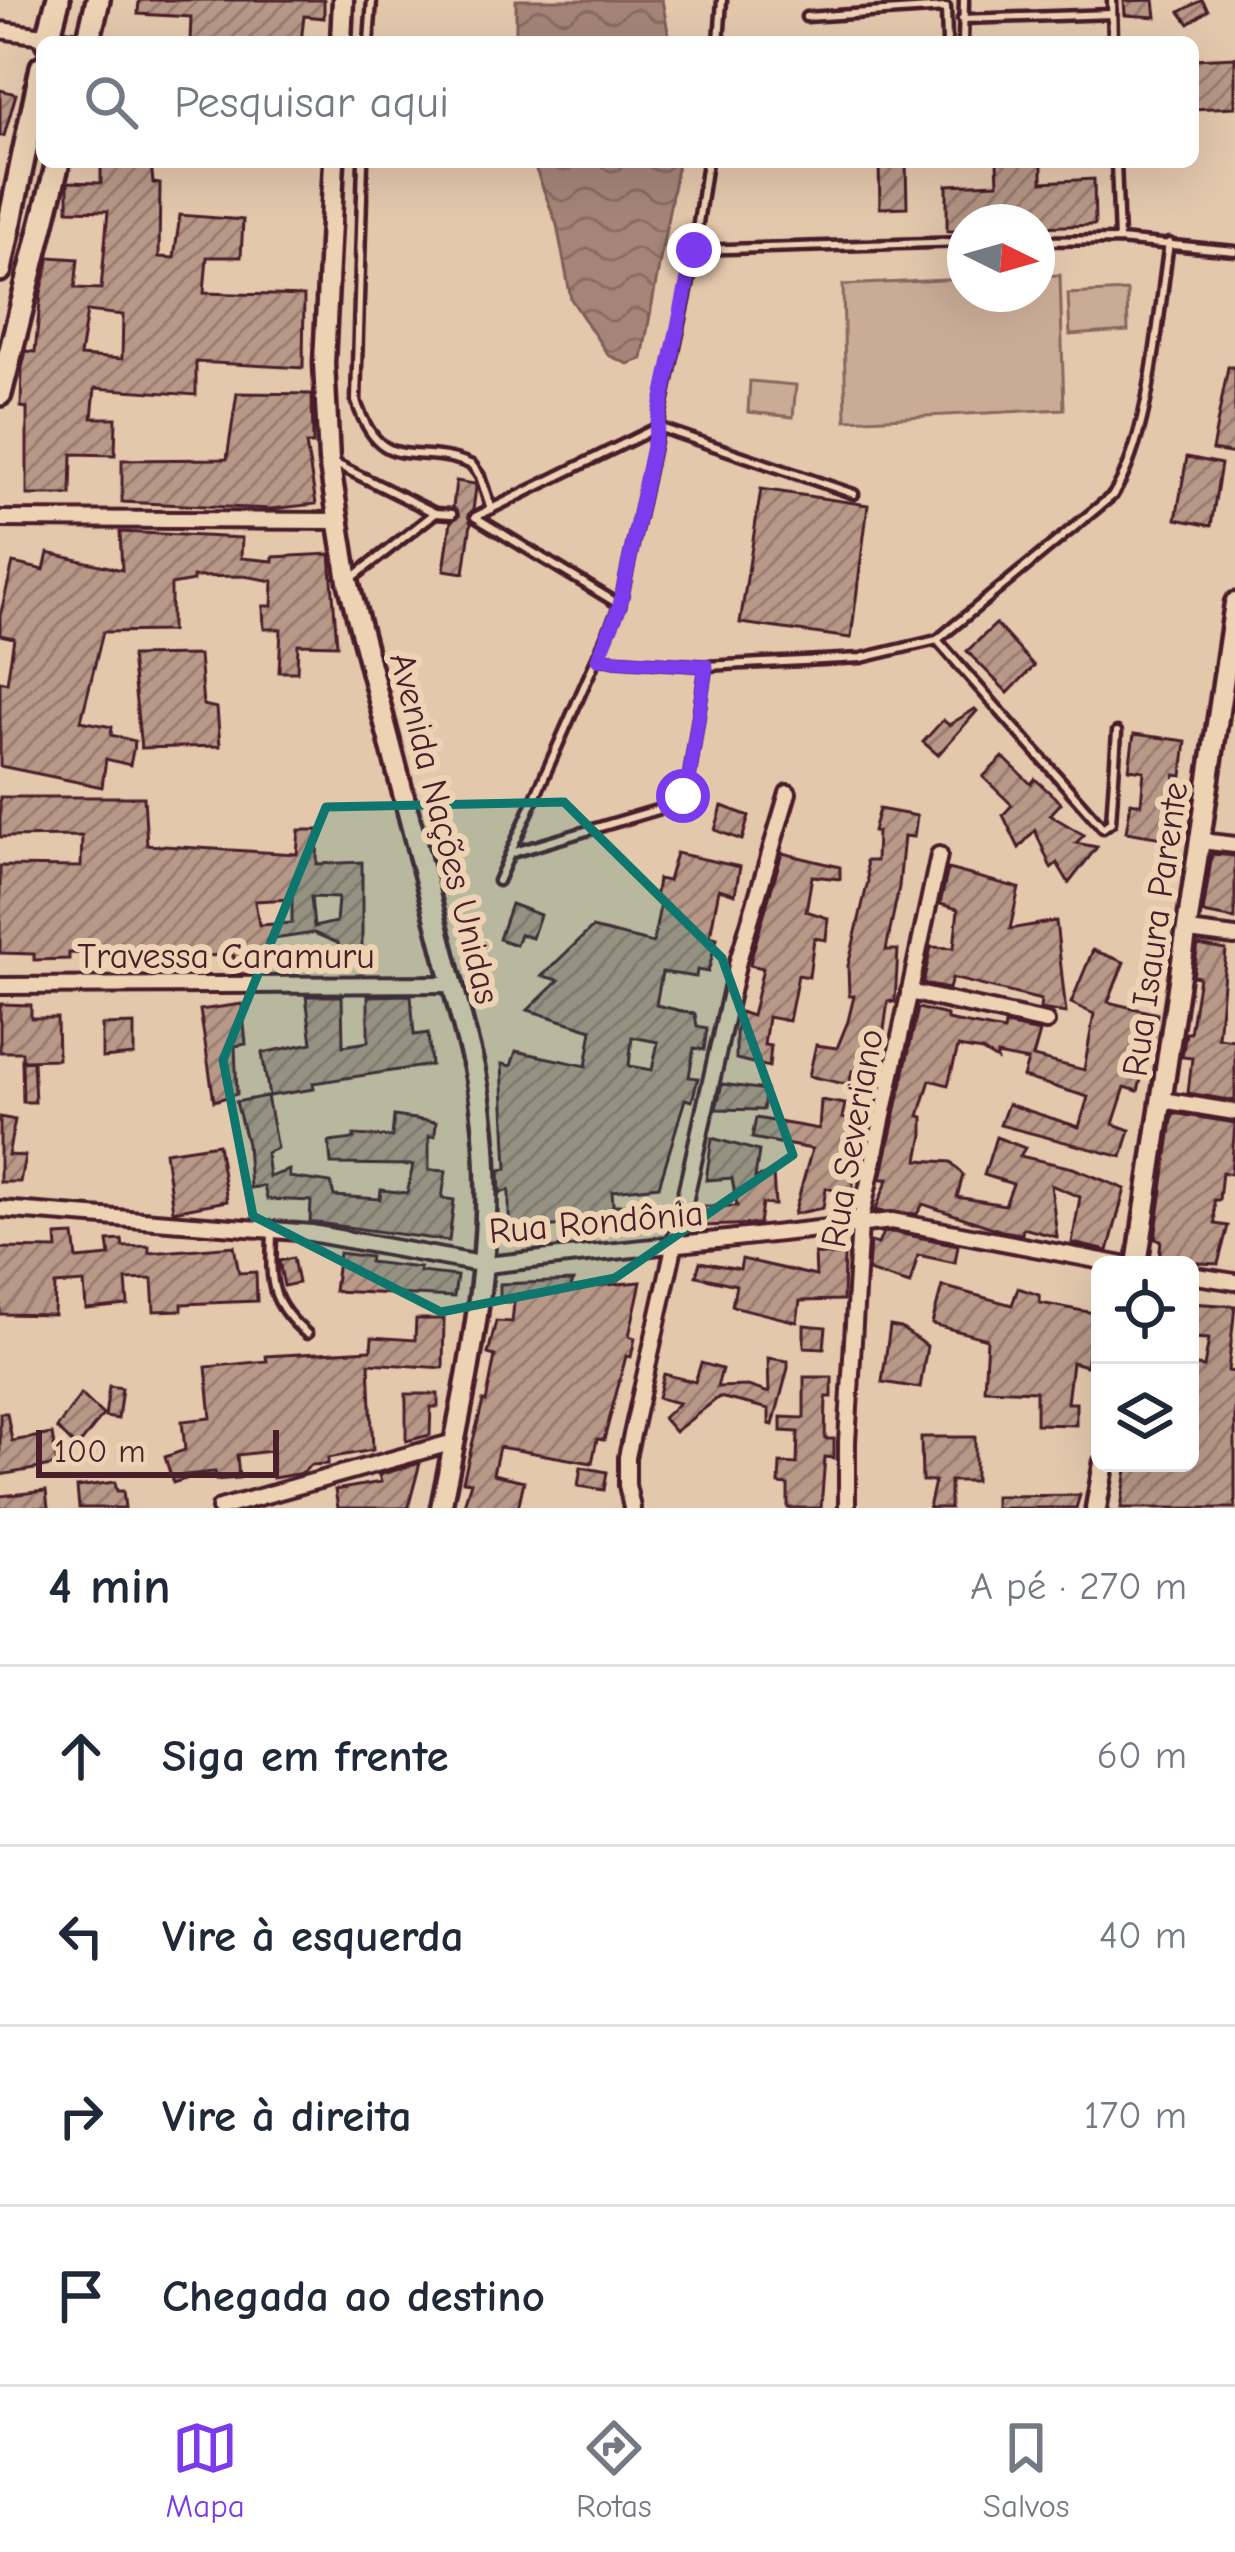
<!DOCTYPE html>
<html lang="pt">
<meta charset="utf-8">
<style>
body{margin:0;font-family:"Comic Neue",sans-serif;background:#f2f2f3;color:#1f2937}
.controls{position:absolute;right:36px;bottom:36px;display:grid;overflow:hidden;border-radius:18px;box-shadow:0 12px 48px #0002}
.controls button{width:108px;height:108px;display:grid;place-items:center;padding:0;border:0;border-bottom:3px solid #e0e1e3;background:#fff;color:#1f2937;font:60px sans-serif}
.compass{position:absolute;left:947px;top:204px;width:108px;height:108px;border-radius:50%;background:#fff;box-shadow:0 12px 48px #0002;rotate:95deg}
.scale{position:absolute;left:36px;bottom:30px;width:243px;box-sizing:border-box;padding-left:12px;border:6px solid #4a1f2b;border-top:0;font-size:33px;line-height:42px;white-space:nowrap;color:#4a1f2b;-webkit-text-stroke:9px #edd3b4;paint-order:stroke}
.stop{position:absolute;width:36px;height:36px;margin:-27px;border:9px solid #7c3aed;border-radius:50%;background:#fff}
.stop.end{background:#7c3aed;border-color:#fff;box-shadow:0 3px 12px #0008}
.list{margin:0;padding:0;list-style:none}
h2{display:flex;justify-content:space-between;align-items:center;height:156px;margin:0;padding:0 48px;font-size:51px}
h2 small{font-size:39px;font-weight:400;color:#747a83}
.list li{display:grid;grid-template-columns:78px 1fr auto;gap:36px;align-items:center;box-sizing:border-box;height:180px;padding:0 48px;border-top:3px solid #e0e1e3}
.list b{display:block;font-size:45px;white-space:nowrap}
.list em{font-size:39px;font-style:normal;color:#747a83}
.icon{flex:none;width:66px;height:66px;fill:none;stroke:currentColor;stroke-width:2;stroke-linecap:round;stroke-linejoin:round}
.map{position:relative;flex:none;width:1235px;height:1508px;overflow:hidden}
.search{position:absolute;background:#fff;box-shadow:0 12px 48px #0002;left:36px;right:36px;top:36px;height:132px;display:flex;align-items:center;gap:30px;box-sizing:border-box;padding:0 42px;border-radius:18px;color:#747a83;font-size:45px}
.sheet{height:876px;background:#fff}
nav{display:flex;justify-content:space-around;align-items:center;box-sizing:border-box;height:168px;border-top:3px solid #e0e1e3;background:#fff;font-size:33px;color:#747a83}
nav a{display:grid;justify-items:center;gap:6px}
nav .on{color:#7c3aed}
.map>svg:first-child{display:block}
.pitch{fill:#caac96;stroke:#8a6660;stroke-width:3}
.water{fill:url(#water-waves);stroke:#815c59;stroke-width:3}
.building{fill:url(#building-hatch);stroke:#4a1f2b;stroke-width:3;fill-rule:evenodd}
.lines{fill:none;stroke-linecap:round;stroke-linejoin:round}
.lane-casing{stroke:#4a1f2b;stroke-width:15}
.street-casing{stroke:#4a1f2b;stroke-width:22}
.secondary-casing{stroke:#4a1f2b;stroke-width:27}
.primary-casing{stroke:#4a1f2b;stroke-width:30}
.lane{stroke:#edd3b4;stroke-width:6}
.street{stroke:#edd3b4;stroke-width:14}
.secondary{stroke:#edd3b4;stroke-width:18}
.primary{stroke:#edd3b4;stroke-width:21}
.route{stroke:#7c3aed;stroke-width:15}
.marked{fill:#0f766e;fill-opacity:0.2;stroke:#0f766e;stroke-width:9;stroke-linejoin:round}
.labels{text-anchor:middle;stroke-width:12;stroke-linejoin:round;paint-order:stroke}
.street-label{font-size:36px;fill:#4a1f2b;stroke:#edd3b4}
</style>
<div class="map">
<svg width="1235" height="1508" viewBox="0 0 1235 1508">
<defs>
<pattern id="water-waves" width="16" height="10" patternUnits="userSpaceOnUse" patternTransform="scale(3)"><rect width="16" height="10" fill="#a68578"/><path d="M0 5q4-4 8 0t8 0" fill="none" stroke="#896c63"/></pattern>
<pattern id="building-hatch" width="6" height="6" patternUnits="userSpaceOnUse" patternTransform="scale(3)"><rect width="6" height="6" fill="#b89988"/><path d="M-1 1l2-2M0 6l6-6M5 7l2-2" fill="none" stroke="#987c6f"/></pattern>
</defs>
<rect width="100%" height="100%" fill="#e3c8ac"/>
<filter id="ink" filterUnits="userSpaceOnUse"><feTurbulence type="fractalNoise" baseFrequency=".00833" numOctaves="2"/><feDisplacementMap in="SourceGraphic" scale="24" xChannelSelector="R" yChannelSelector="G"/><feConvolveMatrix kernelMatrix="1 2 1 2 8 2 1 2 1" color-interpolation-filters="sRGB"/></filter>
<g filter="url(#ink)">
<!-- pitch -->
<g class="pitch">
<polygon points="1060,275 1064,409 846,420 843,285 965,279 965,294 1037,294 1037,276"/>
<polygon points="1127,291 1128,331 1070,335 1068,294"/>
<polygon points="750,381 796,385 793,417 748,412"/>
</g>
<!-- water -->
<g class="water">
<polygon points="516,0 662,0 670,42 516,42"/>
<polygon points="533,162 678,162 642,359 628,364 608,355 571,299 557,225"/>
</g>
<!-- building -->
<g class="building">
<polygon points="139,0 324,0 324,18 304,16 301,42 190,42 191,17 138,14"/>
<polygon points="1154,0 1156,17 1125,15 1124,1"/>
<polygon points="1202,0 1208,10 1189,24 1180,12"/>
<polygon points="1235,57 1235,107 1193,109 1193,59"/>
<polygon points="0,90 16,94 4,136 0,136"/>
<path d="M 101,162 L 151,162 L 153,183 L 160,184 L 159,257 L 174,258 L 180,215 L 243,220 L 241,257 L 207,257 L 204,293 L 304,296 L 303,368 L 196,362 L 196,395 L 95,388 L 92,418 L 116,418 L 115,455 L 72,454 L 71,495 L 27,495 L 27,408 L 21,407 L 22,368 L 26,351 L 35,352 L 41,293 L 50,257 L 78,259 L 75,288 L 101,289 L 108,211 L 68,210 L 68,182 L 101,183 ZM 87,311 L 123,315 L 122,359 L 80,356 Z"/>
<polygon points="879,162 906,162 907,207 880,208"/>
<polygon points="997,162 1042,162 1042,182 1094,179 1095,225 1037,227 1037,222 965,222 965,231 947,231 947,185 998,183"/>
<polygon points="1228,367 1235,367 1235,454 1212,450"/>
<polygon points="237,393 312,394 313,444 306,444 316,504 271,509 122,502 122,460 227,459"/>
<polygon points="1187,457 1221,464 1211,526 1176,519"/>
<polygon points="456,481 475,484 476,488 473,510 468,515 471,523 464,573 444,570 451,521 459,516 453,507"/>
<polygon points="761,489 868,505 851,638 740,623"/>
<polygon points="120,532 242,538 241,558 273,561 273,557 330,554 337,645 298,644 297,672 279,672 281,629 264,629 263,606 272,606 273,581 244,576 193,577 193,581 171,585 171,631 103,632 81,721 112,727 111,735 135,741 130,765 106,759 102,787 0,766 0,681 7,683 14,638 0,635 0,616 13,563 44,570 48,553 122,570"/>
<polygon points="996,624 1034,666 1008,693 967,651"/>
<polygon points="199,655 203,705 217,708 220,746 141,748 131,656"/>
<polygon points="975,709 977,711 938,755 923,742 943,720 949,725"/>
<polygon points="1134,734 1186,741 1182,776 1175,775 1169,839 1126,832 1131,802 1141,804 1144,771 1129,769"/>
<polygon points="1003,757 1031,784 1035,779 1061,803 1050,815 1084,835 1076,843 1097,847 1069,883 1057,863 1051,868 1035,830 1019,848 1003,815 1012,805 983,777"/>
<path d="M 0,797 L 144,797 L 147,845 L 297,854 L 299,830 L 318,830 L 317,864 L 362,862 L 362,956 L 340,956 L 338,943 L 314,933 L 267,940 L 266,974 L 233,974 L 234,956 L 69,953 L 69,959 L 34,960 L 34,954 L 0,953 L 0,866 L 81,867 L 82,836 L 0,837 ZM 311,897 L 338,898 L 336,922 L 314,927 ZM 292,899 L 292,923 L 259,925 L 255,901 Z"/>
<polygon points="722,806 749,816 742,840 715,830"/>
<polygon points="879,809 917,816 914,837 904,836 899,887 886,950 898,950 895,1002 888,1001 884,1030 871,1073 852,1071 849,1085 809,1076 816,1045 837,1048 848,1021 854,996 849,996 848,966 868,881 866,861 876,861 877,832 873,831"/>
<path d="M 676,853 L 740,867 L 735,894 L 719,889 L 710,936 L 717,938 L 708,972 L 697,970 L 696,977 L 662,972 L 656,1005 L 695,1014 L 697,1026 L 707,1028 L 704,1050 L 694,1048 L 689,1077 L 698,1078 L 692,1101 L 685,1099 L 659,1186 L 612,1191 L 613,1205 L 654,1205 L 649,1222 L 509,1228 L 509,1190 L 500,1193 L 499,1170 L 507,1169 L 502,1064 L 511,1066 L 516,1051 L 586,1066 L 592,1030 L 528,1010 L 559,980 L 542,976 L 592,928 L 653,943 L 661,901 L 655,899 L 658,879 L 668,881 ZM 632,1037 L 658,1042 L 652,1070 L 629,1066 Z"/>
<polygon points="782,853 840,867 840,879 812,876 806,911 828,918 826,940 814,938 809,977 798,975 789,1021 768,1017 764,1045 771,1046 769,1067 736,1059 736,1032 740,1012 752,1016 763,968 750,965 752,955"/>
<polygon points="1212,854 1235,856 1235,919 1203,913"/>
<polygon points="948,869 1019,888 1010,929 1056,921 1066,1013 1040,1009 1041,1000 952,978 949,989 923,984 931,947 954,948 958,909 940,904"/>
<polygon points="511,904 540,915 532,938 520,934 516,945 499,939"/>
<polygon points="1198,945 1226,950 1218,1038 1235,1040 1235,1101 1188,1093 1192,1058 1182,1057 1186,1033 1190,1033 1199,977 1193,976"/>
<polygon points="1093,950 1124,962 1108,1002 1157,1014 1153,1045 1150,1044 1138,1091 1125,1087 1113,1124 1130,1130 1122,1157 1000,1125 1008,1104 1079,1127 1088,1097 1023,1077 1028,1061 997,1055 997,1060 982,1051 958,1047 948,1085 930,1080 919,1116 923,1117 923,1134 918,1160 951,1162 963,1175 957,1197 1005,1205 1013,1184 984,1175 996,1137 1025,1148 1020,1156 1073,1168 1125,1189 1108,1251 1072,1243 1080,1197 1051,1185 1057,1237 1023,1228 1022,1234 1002,1231 923,1204 917,1214 875,1211 888,1179 881,1179 918,1008 947,1015 947,1020 1004,1031 1005,1025 1040,1032 1033,1057 1084,1070 1094,1014 1071,1003"/>
<polygon points="411,995 414,1035 428,1033 431,1065 313,1083 314,1089 269,1096 262,1053 312,1043 306,996 342,996 343,1046 368,1042 368,996"/>
<polygon points="0,1004 31,1005 31,1018 57,1018 58,1059 22,1060 22,1052 0,1052"/>
<polygon points="242,1004 246,1044 235,1046 237,1094 214,1101 200,1010"/>
<polygon points="134,1024 134,1055 102,1058 102,1025"/>
<polygon points="33,1061 35,1102 23,1102 22,1062"/>
<polygon points="722,1084 766,1090 763,1110 716,1109"/>
<polygon points="267,1096 277,1148 266,1153 269,1177 289,1170 289,1177 331,1183 334,1196 380,1199 381,1190 407,1193 413,1165 331,1164 329,1142 354,1139 354,1135 392,1137 394,1116 436,1122 435,1136 429,1136 429,1170 446,1171 442,1198 454,1200 449,1241 310,1222 311,1201 267,1199 264,1186 250,1188 247,1144 236,1102"/>
<polygon points="821,1100 845,1104 842,1118 856,1120 847,1148 846,1174 853,1175 853,1195 826,1188 823,1208 794,1214 812,1149 752,1138 756,1118 819,1129"/>
<polygon points="1173,1113 1235,1123 1231,1174 1222,1172 1219,1200 1214,1200 1215,1224 1228,1226 1218,1264 1159,1261 1161,1240 1155,1239"/>
<polygon points="0,1117 15,1120 8,1155 25,1156 20,1182 0,1182"/>
<polygon points="712,1138 759,1151 755,1178 773,1173 775,1205 762,1204 759,1224 704,1226 704,1206 737,1206 732,1178 706,1180"/>
<polygon points="218,1144 227,1201 173,1211 165,1152"/>
<polygon points="892,1232 958,1245 955,1263 918,1255 910,1284 868,1271 870,1242 878,1244 883,1233"/>
<polygon points="74,1235 77,1259 110,1256 108,1241 122,1240 123,1247 149,1246 149,1253 234,1246 239,1273 256,1272 257,1301 182,1304 182,1310 154,1311 152,1279 126,1280 128,1305 86,1309 84,1283 55,1285 54,1315 0,1314 0,1248 57,1249 56,1236"/>
<polygon points="339,1253 370,1257 369,1262 420,1268 420,1272 457,1276 454,1297 334,1291"/>
<polygon points="815,1254 844,1256 843,1300 800,1301 797,1322 732,1306 736,1285 696,1276 700,1262 740,1269 742,1259 816,1276"/>
<polygon points="293,1258 298,1283 284,1286 279,1261"/>
<polygon points="573,1281 571,1288 641,1282 629,1336 635,1338 631,1357 626,1356 604,1440 597,1439 592,1463 499,1447 493,1474 524,1481 518,1508 463,1508 471,1482 463,1481 483,1401 486,1402 495,1356 488,1354 496,1321 512,1322 514,1303 500,1301 500,1284"/>
<polygon points="942,1286 1012,1305 1018,1288 1039,1295 1040,1303 1094,1313 1086,1366 1072,1362 1067,1403 1076,1403 1076,1425 1036,1424 1036,1391 984,1389 987,1339 932,1324"/>
<polygon points="1190,1303 1235,1306 1228,1371 1235,1372 1235,1508 1121,1508 1128,1463 1190,1463 1190,1365 1204,1367 1209,1339 1190,1338"/>
<polygon points="416,1319 444,1319 443,1368 369,1363 373,1450 328,1458 328,1464 310,1465 303,1473 273,1478 272,1451 237,1455 239,1478 216,1480 215,1472 185,1475 186,1479 173,1483 165,1457 185,1450 182,1421 211,1418 206,1367 267,1361 266,1356 371,1350 372,1337 415,1340"/>
<polygon points="804,1325 826,1327 824,1348 804,1347"/>
<polygon points="890,1326 901,1328 927,1346 920,1388 882,1382"/>
<polygon points="768,1358 788,1361 788,1368 773,1425 769,1424 769,1409 719,1397 675,1432 663,1418 679,1403 658,1398 664,1374 695,1382 701,1363 722,1369 717,1387 748,1386 769,1393"/>
<polygon points="804,1377 832,1377 832,1397 826,1397 825,1439 834,1439 834,1458 825,1457 821,1508 788,1508 788,1485 779,1484 780,1463 797,1464 798,1432 781,1431 781,1417 804,1418"/>
<polygon points="109,1386 122,1388 118,1419 105,1417"/>
<polygon points="81,1394 103,1415 77,1448 57,1428"/>
<polygon points="406,1394 438,1394 438,1407 431,1407 430,1435 406,1441"/>
<polygon points="0,1413 7,1413 12,1441 52,1434 57,1465 0,1475"/>
<polygon points="921,1437 975,1437 975,1481 950,1481 950,1508 929,1508 935,1481 922,1481"/>
<polygon points="420,1463 408,1508 338,1508 335,1490 381,1482 379,1475"/>
<polygon points="581,1467 607,1472 604,1490 578,1486"/>
<polygon points="115,1482 117,1491 123,1491 125,1508 79,1508 77,1487"/>
<polygon points="46,1491 48,1508 0,1508 0,1496"/>
<polygon points="1080,1495 1076,1508 995,1508 995,1496"/>
</g>
<g class="lines">
<defs>
<g id="lane">
<polyline points="1112,0 1113,42"/>
<polyline points="806,17 946,8 947,42"/>
<polyline points="962,19 1112,14"/>
<polyline points="369,42 372,0"/>
<polyline points="719,42 722,0"/>
<polyline points="963,42 964,0"/>
<path d="M 363,162 L 356,401 C 382,479 416,440 472,465 L 480,476 L 490,506"/>
<polyline points="1116,162 1119,240"/>
<polyline points="1037,241 1119,240 1235,251"/>
<polyline points="694,250 965,242"/>
<polyline points="332,462 435,513 452,514"/>
<polyline points="351,579 435,513"/>
<polyline points="620,605 475,517 658,427 854,494"/>
<polyline points="937,640 1103,828 1111,822 1117,732"/>
<path d="M 598,659 L 706,666 L 861,658 L 937,640 L 1113,495 C 1151,436 1158,315 1169,243"/>
<polyline points="512,853 667,807 683,797 688,785 706,666"/>
<polyline points="498,881 620,605 690,277 707,162"/>
<path d="M 272,1231 C 271,1280 267,1300 307,1334"/>
</g>
<g id="street">
<polyline points="0,30 87,42"/>
<polyline points="0,519 341,521"/>
<polyline points="1201,841 1235,845"/>
<polyline points="1189,931 1235,937"/>
<polyline points="0,986 452,984"/>
<polyline points="909,992 1046,1022"/>
<polyline points="1162,1100 1235,1112"/>
<polyline points="0,1209 311,1233 486,1265 892,1221 1123,1265"/>
<polyline points="1190,1275 1235,1282"/>
<polyline points="220,1508 454,1442"/>
<polyline points="632,1508 627,1485 627,1457 738,961 788,793"/>
<polyline points="847,1508 847,1442 860,1223 939,855"/>
</g>
<g id="secondary">
<polyline points="341,42 343,0"/>
<path d="M 334,162 L 324,363 L 329,460 L 348,581 L 474,1067 C 506,1214 470,1364 441,1508"/>
<polyline points="1137,1265 1235,603"/>
<polyline points="1096,1508 1104,1463"/>
</g>
<g id="primary">
<polyline points="47,42 58,0"/>
<polyline points="88,42 98,0"/>
<polyline points="0,270 42,67"/>
<polyline points="0,394 58,162"/>
</g>
</defs>
<!-- lane casing -->
<use href="#lane" class="lane-casing"/>
<!-- street casing -->
<use href="#street" class="street-casing"/>
<!-- secondary casing -->
<use href="#secondary" class="secondary-casing"/>
<!-- primary casing -->
<use href="#primary" class="primary-casing"/>
<!-- lane -->
<use href="#lane" class="lane"/>
<!-- street -->
<use href="#street" class="street"/>
<!-- secondary -->
<use href="#secondary" class="secondary"/>
<!-- primary -->
<use href="#primary" class="primary"/>
</g>
</g>
<g class="lines" filter="url(#ink)">
<!-- route -->
<polyline class="route" points="683,796 688,785 706,666 598,659 620,605 694,250"/>
</g>
<!-- marked area -->
<path class="marked" d="M 564,802 L 722,958 L 793,1155 L 615,1278 L 441,1312 L 253,1216 L 223,1060 L 326,807 Z"/>
<g class="labels">
<!-- street labels -->
<g class="street-label">
<text transform="translate(446 828) rotate(76)" y="13">Avenida Nações Unidas</text>
<text transform="translate(1154 929) rotate(-82)" y="13">Rua Isaura Parente</text>
<text x="226" y="968">Travessa Caramuru</text>
<text transform="translate(851 1138) rotate(-80)" y="13">Rua Severiano</text>
<text transform="translate(596 1221) rotate(-5)" y="13">Rua Rondônia</text>
</g>
</g>
</svg>
<div class="controls">
<button><svg class="icon" aria-label="locate" viewBox="0 0 24 24"><circle cx="12" cy="12" r="6"/><path d="M12 2v4M12 18v4M2 12h4M18 12h4"/></svg></button>
<button><svg class="icon" aria-label="layers" viewBox="0 0 24 24"><path d="M12 4l9 5-9 5-9-5zM3 14l9 5 9-5"/></svg></button>
</div>
<svg class="compass" viewBox="-18 -18 36 36"><path d="M0-13l5 13h-10z" fill="#e53935"/><path d="M0 13l5-13h-10z" fill="#747a83"/></svg>
<div class="scale">100 m</div>
<div class="stop" style="left:683px;top:796px"></div>
<div class="stop end" style="left:694px;top:250px"></div>
<div class="search"><svg class="icon" aria-label="search" viewBox="0 0 24 24"><circle cx="10" cy="10" r="6"/><path d="M15 15l6 6"/></svg>Pesquisar aqui</div>
</div>
<section class="sheet">
<h2>4 min<small>A pé · 270 m</small></h2>
<ul class="list">
<li><svg class="icon" aria-label="ahead" viewBox="0 0 24 24"><path d="M12 20V5M6 11l6-6 6 6"/></svg><div><b>Siga em frente</b></div><em>60 m</em></li>
<li><svg class="icon" aria-label="left" viewBox="0 0 24 24"><path d="M17 20v-9H6M10 6l-5 5 5 5"/></svg><div><b>Vire à esquerda</b></div><em>40 m</em></li>
<li><svg class="icon" aria-label="right" viewBox="0 0 24 24"><path d="M7 20v-9h11M14 6l5 5-5 5"/></svg><div><b>Vire à direita</b></div><em>170 m</em></li>
<li><svg class="icon" aria-label="arrive" viewBox="0 0 24 24"><path d="M6 21V4h12l-3 4 3 4H6"/></svg><div><b>Chegada ao destino</b></div></li>
</ul>
</section>
<nav>
<a class="on"><svg class="icon" aria-label="map" viewBox="0 0 24 24"><path d="M3 6l6-2 6 2 6-2v14l-6 2-6-2-6 2zM9 4v14M15 6v14"/></svg>Mapa</a>
<a><svg class="icon" aria-label="directions" viewBox="0 0 24 24"><path d="M12 3l9 9-9 9-9-9zM9 14v-3h6M13 9l2 2-2 2"/></svg>Rotas</a>
<a><svg class="icon" aria-label="saved" viewBox="0 0 24 24"><path d="M7 4h10v16l-5-4-5 4z"/></svg>Salvos</a>
</nav>
